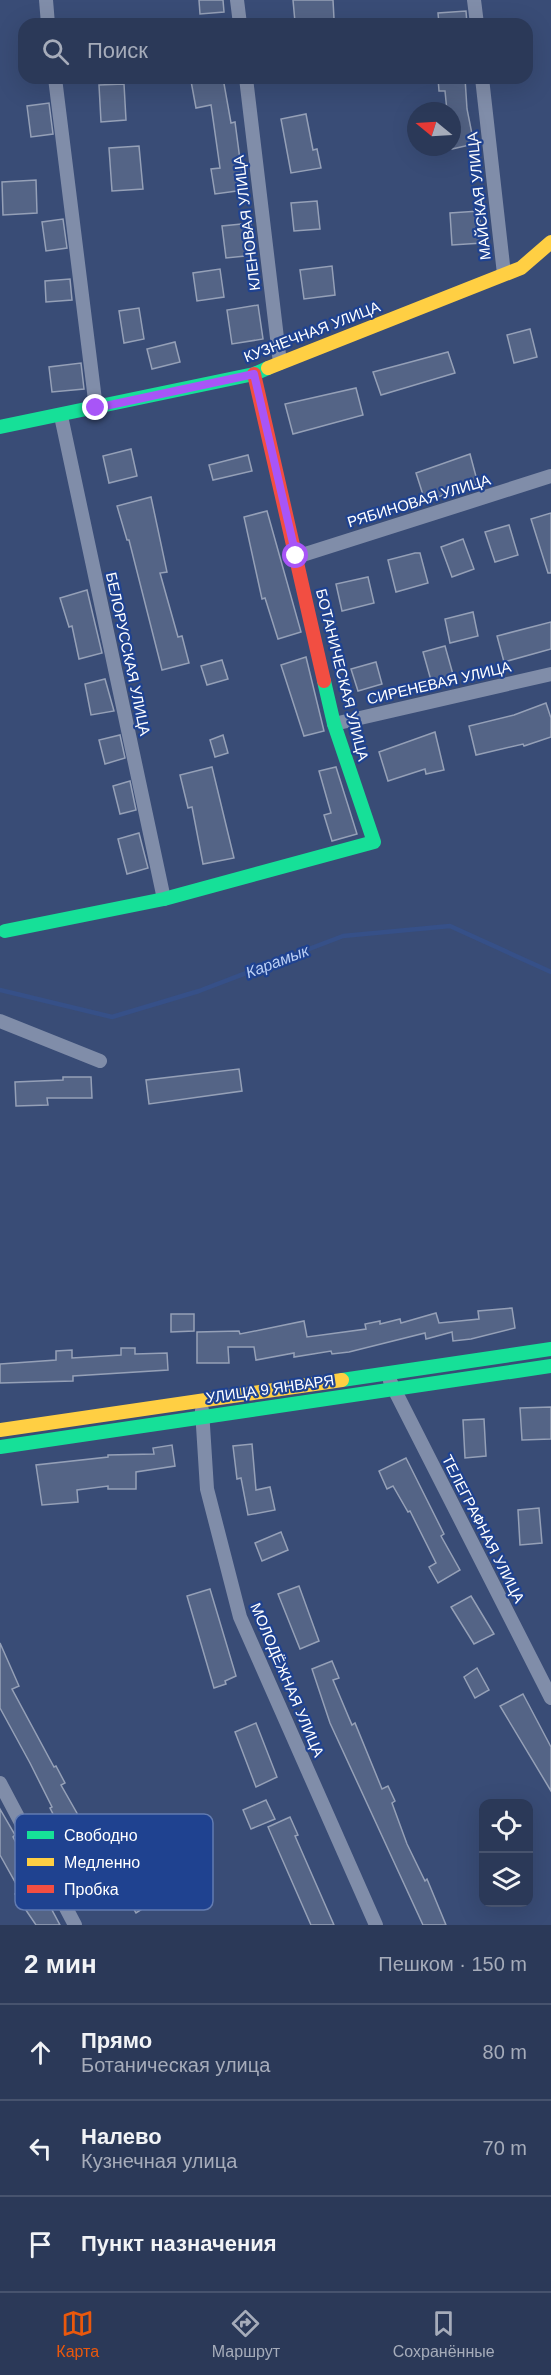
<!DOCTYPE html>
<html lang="ru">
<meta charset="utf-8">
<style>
body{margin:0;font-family:Arial,sans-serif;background:#33405e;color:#f1f3f6}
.controls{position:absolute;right:18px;bottom:18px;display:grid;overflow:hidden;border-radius:12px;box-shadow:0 6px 24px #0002}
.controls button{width:54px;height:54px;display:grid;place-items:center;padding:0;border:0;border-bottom:2px solid #47536e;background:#2b3958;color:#f1f3f6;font:30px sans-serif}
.compass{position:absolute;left:407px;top:102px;width:54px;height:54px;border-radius:50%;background:#2b3958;box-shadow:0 6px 24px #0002;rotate:288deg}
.stop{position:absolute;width:18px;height:18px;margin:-14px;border:4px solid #a855f7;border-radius:50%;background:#fff}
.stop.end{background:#a855f7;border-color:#fff;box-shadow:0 2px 6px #0008}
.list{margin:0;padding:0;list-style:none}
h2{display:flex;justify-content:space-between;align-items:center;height:78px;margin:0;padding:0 24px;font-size:26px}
h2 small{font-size:20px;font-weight:400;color:#a6acba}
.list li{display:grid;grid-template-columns:39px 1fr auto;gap:18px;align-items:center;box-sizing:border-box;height:96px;padding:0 24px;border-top:2px solid #47536e}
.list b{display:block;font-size:22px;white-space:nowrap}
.list p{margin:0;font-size:20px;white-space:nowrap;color:#a6acba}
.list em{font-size:20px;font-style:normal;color:#a6acba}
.icon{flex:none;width:33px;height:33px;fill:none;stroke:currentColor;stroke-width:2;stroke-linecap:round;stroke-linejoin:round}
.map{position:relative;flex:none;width:551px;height:1925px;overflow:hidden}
.search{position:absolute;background:#2b3958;box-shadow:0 6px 24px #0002;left:18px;right:18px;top:18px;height:66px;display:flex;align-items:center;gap:15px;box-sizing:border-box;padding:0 21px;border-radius:18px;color:#a6acba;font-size:22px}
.sheet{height:366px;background:#2b3958}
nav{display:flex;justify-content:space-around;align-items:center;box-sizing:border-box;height:84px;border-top:2px solid #47536e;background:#2b3958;font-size:16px;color:#a6acba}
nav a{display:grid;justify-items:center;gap:3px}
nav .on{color:#ea580c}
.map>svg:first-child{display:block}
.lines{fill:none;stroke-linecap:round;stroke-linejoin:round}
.stream{stroke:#365088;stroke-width:4.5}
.building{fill:#546486;stroke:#95a0b7;stroke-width:1.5}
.street{stroke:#808da9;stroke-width:14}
.fast{stroke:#16e098;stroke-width:14}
.slow{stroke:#ffcf43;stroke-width:14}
.jam{stroke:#f24e42;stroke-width:14}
.route{stroke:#a855f7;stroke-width:8}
.labels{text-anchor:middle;stroke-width:4.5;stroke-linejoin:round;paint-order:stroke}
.street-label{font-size:15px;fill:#fff;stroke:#1f4290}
.water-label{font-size:16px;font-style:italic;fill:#bacef4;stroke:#1f4290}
.key{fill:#1f4290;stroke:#627bb1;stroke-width:1.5}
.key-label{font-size:16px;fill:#fff}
</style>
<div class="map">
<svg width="551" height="1925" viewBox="0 0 551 1925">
<rect width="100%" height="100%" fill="#394c76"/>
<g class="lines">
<!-- stream -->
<polyline class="stream" points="0,990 112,1017 199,991 343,936 450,926 551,972"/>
</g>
<!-- building -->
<g class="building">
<polygon points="199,0 223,0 224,12 200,14"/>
<polygon points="293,0 333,0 334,19 295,22"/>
<polygon points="466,11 467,24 439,24 438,13"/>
<polygon points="207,78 223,78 231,123 235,122 244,190 215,194 211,169 220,168 211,105 196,108 191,81"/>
<polygon points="438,78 465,78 467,109 474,144 452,149 452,111 447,111 445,91 439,91"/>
<polygon points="124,84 126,120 101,122 99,85"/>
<polygon points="49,103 53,134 31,137 27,106"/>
<polygon points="306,114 313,150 317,149 321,168 291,173 281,119"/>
<polygon points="139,146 143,189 112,191 109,148"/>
<polygon points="36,180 37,213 3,215 2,182"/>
<polygon points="317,201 320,229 294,231 291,203"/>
<polygon points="479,211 482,243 452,245 450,213"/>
<polygon points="63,219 67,248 46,251 42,222"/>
<polygon points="251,223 255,255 226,258 222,226"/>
<polygon points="332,266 335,295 304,299 300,270"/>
<polygon points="220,269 224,297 197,301 193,273"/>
<polygon points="70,279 72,300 46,302 45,281"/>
<polygon points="258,305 263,339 232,344 227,310"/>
<polygon points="139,308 144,339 124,343 119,311"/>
<polygon points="530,329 537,357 514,363 507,335"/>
<polygon points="175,342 180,362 152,369 147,349"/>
<polygon points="448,352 455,373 381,395 373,372"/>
<polygon points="81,363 84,389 52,392 49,367"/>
<polygon points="356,388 363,415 293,434 285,404"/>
<polygon points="131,449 137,476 109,483 103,456"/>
<polygon points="470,454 478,484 425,501 416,473"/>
<polygon points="248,455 252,471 213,480 209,465"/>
<polygon points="151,497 167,572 160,573 178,637 182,636 189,663 162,670 129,540 127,540 117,506"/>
<polygon points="267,511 301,632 278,639 265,598 262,599 244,517"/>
<polygon points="551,513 551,573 548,573 531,519"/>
<polygon points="509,525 518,555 495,562 485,532"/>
<polygon points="463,539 474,569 452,577 441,547"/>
<polygon points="415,553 420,553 428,583 396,592 388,560"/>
<polygon points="368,577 374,603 342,611 336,584"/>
<polygon points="87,590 102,653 79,659 72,626 69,627 60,598"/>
<polygon points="473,612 478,636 450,643 445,619"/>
<polygon points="551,622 551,649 504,662 497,636"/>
<polygon points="445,646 454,678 432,684 423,652"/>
<polygon points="306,657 324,731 304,736 281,665"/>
<polygon points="222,660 228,679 207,685 201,666"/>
<polygon points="376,662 382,684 358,691 351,669"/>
<polygon points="105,679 114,711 91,715 85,684"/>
<polygon points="546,703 551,718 551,737 524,746 523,744 476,755 469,726 514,715"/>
<polygon points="435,732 444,770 426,774 425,769 388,781 379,752"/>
<polygon points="120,735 125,758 105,764 99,740"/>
<polygon points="223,735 228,753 215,757 210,740"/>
<polygon points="212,767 234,858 203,864 192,807 188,808 180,775"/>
<polygon points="336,767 357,834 332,841 324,815 331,813 319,771"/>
<polygon points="130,781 136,810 120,814 113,786"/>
<polygon points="139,833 148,868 127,874 118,839"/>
<polygon points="239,1069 242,1091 149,1104 146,1080"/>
<polygon points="63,1077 91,1077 92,1098 47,1098 48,1105 16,1106 15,1082 63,1080"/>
<polygon points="512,1308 515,1328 471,1339 453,1341 452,1332 426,1339 425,1333 349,1352 332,1354 331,1351 294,1357 294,1353 256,1360 254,1347 228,1347 229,1363 197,1363 197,1332 239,1331 240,1334 304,1321 307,1337 366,1329 365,1324 380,1321 380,1324 400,1319 401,1323 436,1313 439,1323 479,1319 478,1311"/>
<polygon points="171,1314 194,1314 194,1331 171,1332"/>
<polygon points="121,1348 135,1348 135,1354 167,1353 168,1370 73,1376 73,1381 0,1383 0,1364 56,1360 56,1351 72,1350 72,1358 121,1355"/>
<polygon points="551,1407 551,1439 522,1440 520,1408"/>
<polygon points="484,1419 486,1456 465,1458 463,1420"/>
<polygon points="252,1444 256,1490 270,1487 275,1510 248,1515 241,1478 237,1479 233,1446"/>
<polygon points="172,1445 175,1466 136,1472 136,1489 108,1489 108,1486 77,1490 78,1502 42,1505 36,1465 108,1457 108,1455 154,1454 153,1448"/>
<polygon points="406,1458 444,1534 441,1536 460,1570 438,1583 429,1567 436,1563 410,1511 408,1512 393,1486 387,1489 379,1471"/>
<polygon points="539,1508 542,1543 520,1545 518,1510"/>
<polygon points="281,1532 288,1550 262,1561 255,1543"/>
<polygon points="299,1586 319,1641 300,1649 278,1594"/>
<polygon points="210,1589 236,1676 225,1681 226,1684 214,1688 187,1596"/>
<polygon points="471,1596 494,1634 474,1644 451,1607"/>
<polygon points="0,1643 19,1686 12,1689 54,1767 56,1766 65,1783 61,1785 86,1829 113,1888 95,1896 50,1808 52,1807 30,1763 0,1708"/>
<polygon points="332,1661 339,1678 333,1680 352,1725 355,1723 382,1789 388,1786 395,1801 392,1803 407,1844 425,1881 427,1879 446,1925 423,1925 330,1723 312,1669"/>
<polygon points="477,1668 489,1690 475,1698 464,1677"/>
<polygon points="523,1694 551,1747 551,1791 500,1706"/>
<polygon points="256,1723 277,1777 256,1787 235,1732"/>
<polygon points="266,1800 275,1819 251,1829 243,1810"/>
<polygon points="0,1809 15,1835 13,1837 60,1925 36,1925 15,1894 20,1891 0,1855"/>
<polygon points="290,1817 298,1835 295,1836 334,1925 311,1925 268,1827"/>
<polygon points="139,1890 147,1906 136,1913 127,1897"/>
</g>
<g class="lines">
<!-- street -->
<g class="street">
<polyline points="46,0 48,24"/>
<polyline points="237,0 240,24"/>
<polyline points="474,0 477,24"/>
<polyline points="55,78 96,408"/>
<polyline points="246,78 280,363"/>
<polyline points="482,78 504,274"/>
<polyline points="61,416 164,899"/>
<polyline points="296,557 551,476"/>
<polyline points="334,724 551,674"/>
<polyline points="0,1021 100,1061"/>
<polyline points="390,1381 551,1698"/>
<polyline points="202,1410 207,1489 240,1617 376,1925"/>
<polyline points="0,1783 75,1925"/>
</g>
<!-- fast -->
<g class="fast">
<polyline points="0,427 254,374 268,368"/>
<polyline points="5,931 164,899 374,842 334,724 324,681"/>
<polyline points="342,1380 551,1349"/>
<polyline points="0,1447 551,1366"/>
</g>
<!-- slow -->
<g class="slow">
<polyline points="268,368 521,268 551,242"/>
<polyline points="0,1430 342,1380"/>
</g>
<!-- jam -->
<polyline class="jam" points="254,374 324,681"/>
</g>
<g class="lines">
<!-- route -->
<polyline class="route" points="96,408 254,374 296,556"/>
</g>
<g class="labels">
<!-- street labels -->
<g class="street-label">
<text transform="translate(479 196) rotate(-96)" y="5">МАЙСКАЯ УЛИЦА</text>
<text transform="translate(247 223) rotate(-97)" y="5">КЛЕНОВАЯ УЛИЦА</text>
<text transform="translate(312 332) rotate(-21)" y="5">КУЗНЕЧНАЯ УЛИЦА</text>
<text transform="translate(419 501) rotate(-17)" y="5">РЯБИНОВАЯ УЛИЦА</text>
<text transform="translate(128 654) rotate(78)" y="5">БЕЛОРУССКАЯ УЛИЦА</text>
<text transform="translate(342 675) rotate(76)" y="5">БОТАНИЧЕСКАЯ УЛИЦА</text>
<text transform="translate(439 683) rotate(-13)" y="5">СИРЕНЕВАЯ УЛИЦА</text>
<text transform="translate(270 1389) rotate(-8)" y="5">УЛИЦА 9 ЯНВАРЯ</text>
<text transform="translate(483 1529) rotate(63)" y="5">ТЕЛЕГРАФНАЯ УЛИЦА</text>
<text transform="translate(287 1680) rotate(67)" y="5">МОЛОДЁЖНАЯ УЛИЦА</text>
</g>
<!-- water labels -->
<g class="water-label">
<text transform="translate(277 961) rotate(-21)" y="6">Карамык</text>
</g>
</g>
<!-- legend -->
<rect x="15" y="1814" width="198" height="96" rx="9" class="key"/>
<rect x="27" y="1831" width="27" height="8" fill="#16e098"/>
<rect x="27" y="1858" width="27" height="8" fill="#ffcf43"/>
<rect x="27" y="1885" width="27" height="8" fill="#f24e42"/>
<g class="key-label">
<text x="64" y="1841">Свободно</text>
<text x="64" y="1868">Медленно</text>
<text x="64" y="1895">Пробка</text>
</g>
</svg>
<div class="controls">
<button><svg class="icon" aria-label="locate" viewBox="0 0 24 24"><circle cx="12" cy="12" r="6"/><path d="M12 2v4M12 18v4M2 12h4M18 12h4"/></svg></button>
<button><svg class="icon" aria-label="layers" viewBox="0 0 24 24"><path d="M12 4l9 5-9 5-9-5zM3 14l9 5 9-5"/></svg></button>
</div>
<svg class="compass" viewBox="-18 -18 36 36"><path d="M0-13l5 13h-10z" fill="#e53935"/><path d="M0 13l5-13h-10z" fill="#a6acba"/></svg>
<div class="stop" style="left:296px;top:556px"></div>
<div class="stop end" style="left:96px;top:408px"></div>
<div class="search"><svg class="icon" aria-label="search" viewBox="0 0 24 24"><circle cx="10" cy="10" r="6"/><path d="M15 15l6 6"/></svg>Поиск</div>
</div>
<section class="sheet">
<h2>2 мин<small>Пешком · 150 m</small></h2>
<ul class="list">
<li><svg class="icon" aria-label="ahead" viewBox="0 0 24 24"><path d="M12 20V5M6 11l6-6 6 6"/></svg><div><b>Прямо</b><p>Ботаническая улица</p></div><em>80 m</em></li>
<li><svg class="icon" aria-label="left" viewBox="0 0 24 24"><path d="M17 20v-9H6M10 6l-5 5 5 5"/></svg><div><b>Налево</b><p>Кузнечная улица</p></div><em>70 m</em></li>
<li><svg class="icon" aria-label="arrive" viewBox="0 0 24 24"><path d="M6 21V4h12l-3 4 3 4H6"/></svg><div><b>Пункт назначения</b></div></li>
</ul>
</section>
<nav>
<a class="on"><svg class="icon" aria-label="map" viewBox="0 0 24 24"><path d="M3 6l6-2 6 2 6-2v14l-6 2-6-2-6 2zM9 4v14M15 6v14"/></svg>Карта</a>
<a><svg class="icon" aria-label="directions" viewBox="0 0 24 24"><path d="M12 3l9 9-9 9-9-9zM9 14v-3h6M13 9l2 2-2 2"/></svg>Маршрут</a>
<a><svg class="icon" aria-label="saved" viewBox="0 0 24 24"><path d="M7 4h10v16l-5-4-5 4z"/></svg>Сохранённые</a>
</nav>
